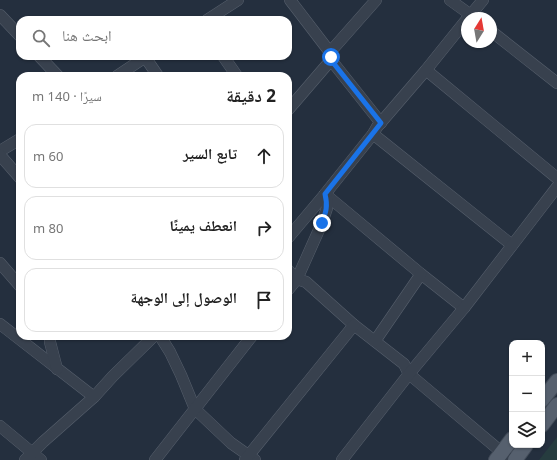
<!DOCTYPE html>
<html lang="ar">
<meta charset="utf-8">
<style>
body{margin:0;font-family:"Noto Sans","Noto Naskh Arabic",sans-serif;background:#f6f6f6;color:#222;direction:rtl}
.controls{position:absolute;right:12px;bottom:12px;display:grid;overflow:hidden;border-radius:8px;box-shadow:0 1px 3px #0004}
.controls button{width:36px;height:36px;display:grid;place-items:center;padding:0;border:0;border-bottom:1px solid #e0e0e0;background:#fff;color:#222;font:20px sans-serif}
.compass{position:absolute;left:461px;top:12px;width:36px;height:36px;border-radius:50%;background:#fff;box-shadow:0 1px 3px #0004;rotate:11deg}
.stop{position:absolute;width:12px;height:12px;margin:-9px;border:3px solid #1a73e8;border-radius:50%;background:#fff}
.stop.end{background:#1a73e8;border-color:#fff;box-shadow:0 1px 4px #0008}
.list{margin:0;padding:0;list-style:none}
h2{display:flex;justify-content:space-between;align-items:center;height:52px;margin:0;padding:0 16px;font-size:17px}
h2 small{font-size:13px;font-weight:400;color:#767676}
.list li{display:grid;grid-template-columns:26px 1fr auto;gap:12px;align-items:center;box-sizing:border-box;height:64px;margin:0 8px 8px;padding:0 8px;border:1px solid #e0e0e0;border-radius:12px}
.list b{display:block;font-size:15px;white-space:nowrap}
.list em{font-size:13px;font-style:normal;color:#767676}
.icon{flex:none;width:22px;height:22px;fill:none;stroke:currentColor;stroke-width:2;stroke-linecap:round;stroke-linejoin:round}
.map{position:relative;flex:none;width:557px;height:460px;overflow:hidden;direction:ltr}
.search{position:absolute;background:#fff;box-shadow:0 1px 3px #0004;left:16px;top:16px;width:276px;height:44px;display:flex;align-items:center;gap:10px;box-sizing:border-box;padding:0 14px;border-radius:12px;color:#767676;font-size:15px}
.panel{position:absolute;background:#fff;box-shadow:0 1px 3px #0004;left:16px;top:72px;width:276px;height:268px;border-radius:12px;direction:rtl}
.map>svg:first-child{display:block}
.green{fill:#263c3f}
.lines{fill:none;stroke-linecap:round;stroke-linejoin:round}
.minor-casing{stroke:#565f6c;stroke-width:12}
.major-casing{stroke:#414a57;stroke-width:16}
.minor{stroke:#38414e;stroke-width:11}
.major{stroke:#56606e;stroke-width:14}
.route{stroke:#1a73e8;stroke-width:5}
</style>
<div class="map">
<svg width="557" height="460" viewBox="0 0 557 460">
<rect width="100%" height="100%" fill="#242f3e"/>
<!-- green -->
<polygon class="green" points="557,437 557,460 539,460"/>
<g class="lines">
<defs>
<g id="minor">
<polyline points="290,0 329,51 331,60 381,123"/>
<polyline points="450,0 475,18"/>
<polyline points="0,15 20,36"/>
<polyline points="468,18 483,0"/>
<polyline points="207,20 238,0"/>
<polyline points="491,31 557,83"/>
<polyline points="329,51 331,51 376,0"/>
<polyline points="39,56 58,76"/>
<polyline points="223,56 237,76"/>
<polyline points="145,57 158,76"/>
<polyline points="426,70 557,178"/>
<polyline points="117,76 147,56"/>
<polyline points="288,110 331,60"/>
<polyline points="373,134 512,245"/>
<polyline points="0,151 20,139"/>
<polyline points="0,155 20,178"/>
<polyline points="325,194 421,274 464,308"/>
<polyline points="288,238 325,194 373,134 377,127 426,70 467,19"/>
<polyline points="0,263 20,286"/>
<polyline points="288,270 297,279 306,282 354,325 404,364 409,374 511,460"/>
<polyline points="288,290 297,279 322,223 327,208 327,200 325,194"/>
<polyline points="0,324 94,397"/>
<polyline points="50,336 50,342 57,369"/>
<polyline points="160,336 170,352 181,375 195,409 231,443 255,460"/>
<polyline points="375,341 421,274"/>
<polyline points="0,426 41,460"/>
<polyline points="25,460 43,442 94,397 113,376 154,336"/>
<polyline points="155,460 252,336"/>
<polyline points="245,460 354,325"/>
<polyline points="342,460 409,374 464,308 557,187"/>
</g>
<g id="major">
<polyline points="542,400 557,381"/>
<polyline points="542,425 557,405"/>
<polyline points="496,460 512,439"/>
<polyline points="515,460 526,445"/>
</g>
</defs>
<!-- minor casing -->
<use href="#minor" class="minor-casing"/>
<!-- major casing -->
<use href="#major" class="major-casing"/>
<!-- minor -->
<use href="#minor" class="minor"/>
<!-- major -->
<use href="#major" class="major"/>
</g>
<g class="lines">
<!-- route -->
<path class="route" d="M 322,223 C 326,212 328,206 325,194 L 381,123 L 331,60 L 331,57"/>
</g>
</svg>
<div class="controls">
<button>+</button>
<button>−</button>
<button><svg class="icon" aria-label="layers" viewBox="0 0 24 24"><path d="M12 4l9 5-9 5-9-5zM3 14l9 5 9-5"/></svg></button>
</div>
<svg class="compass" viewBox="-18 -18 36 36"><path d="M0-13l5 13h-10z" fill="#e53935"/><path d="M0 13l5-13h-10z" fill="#767676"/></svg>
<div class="stop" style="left:331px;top:57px"></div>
<div class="stop end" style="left:322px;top:223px"></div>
<div class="search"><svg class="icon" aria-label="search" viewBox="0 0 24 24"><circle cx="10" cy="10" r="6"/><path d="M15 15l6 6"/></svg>ابحث هنا</div>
<section class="panel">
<h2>2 دقيقة<small>سيرًا · 140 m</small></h2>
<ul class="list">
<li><svg class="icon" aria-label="ahead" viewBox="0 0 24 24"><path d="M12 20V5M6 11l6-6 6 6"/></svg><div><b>تابع السير</b></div><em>60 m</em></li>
<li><svg class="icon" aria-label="right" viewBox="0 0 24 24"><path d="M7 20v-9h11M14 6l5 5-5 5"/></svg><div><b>انعطف يمينًا</b></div><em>80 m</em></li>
<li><svg class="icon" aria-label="arrive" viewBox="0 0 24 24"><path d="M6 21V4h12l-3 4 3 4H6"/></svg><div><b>الوصول إلى الوجهة</b></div></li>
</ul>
</section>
</div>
